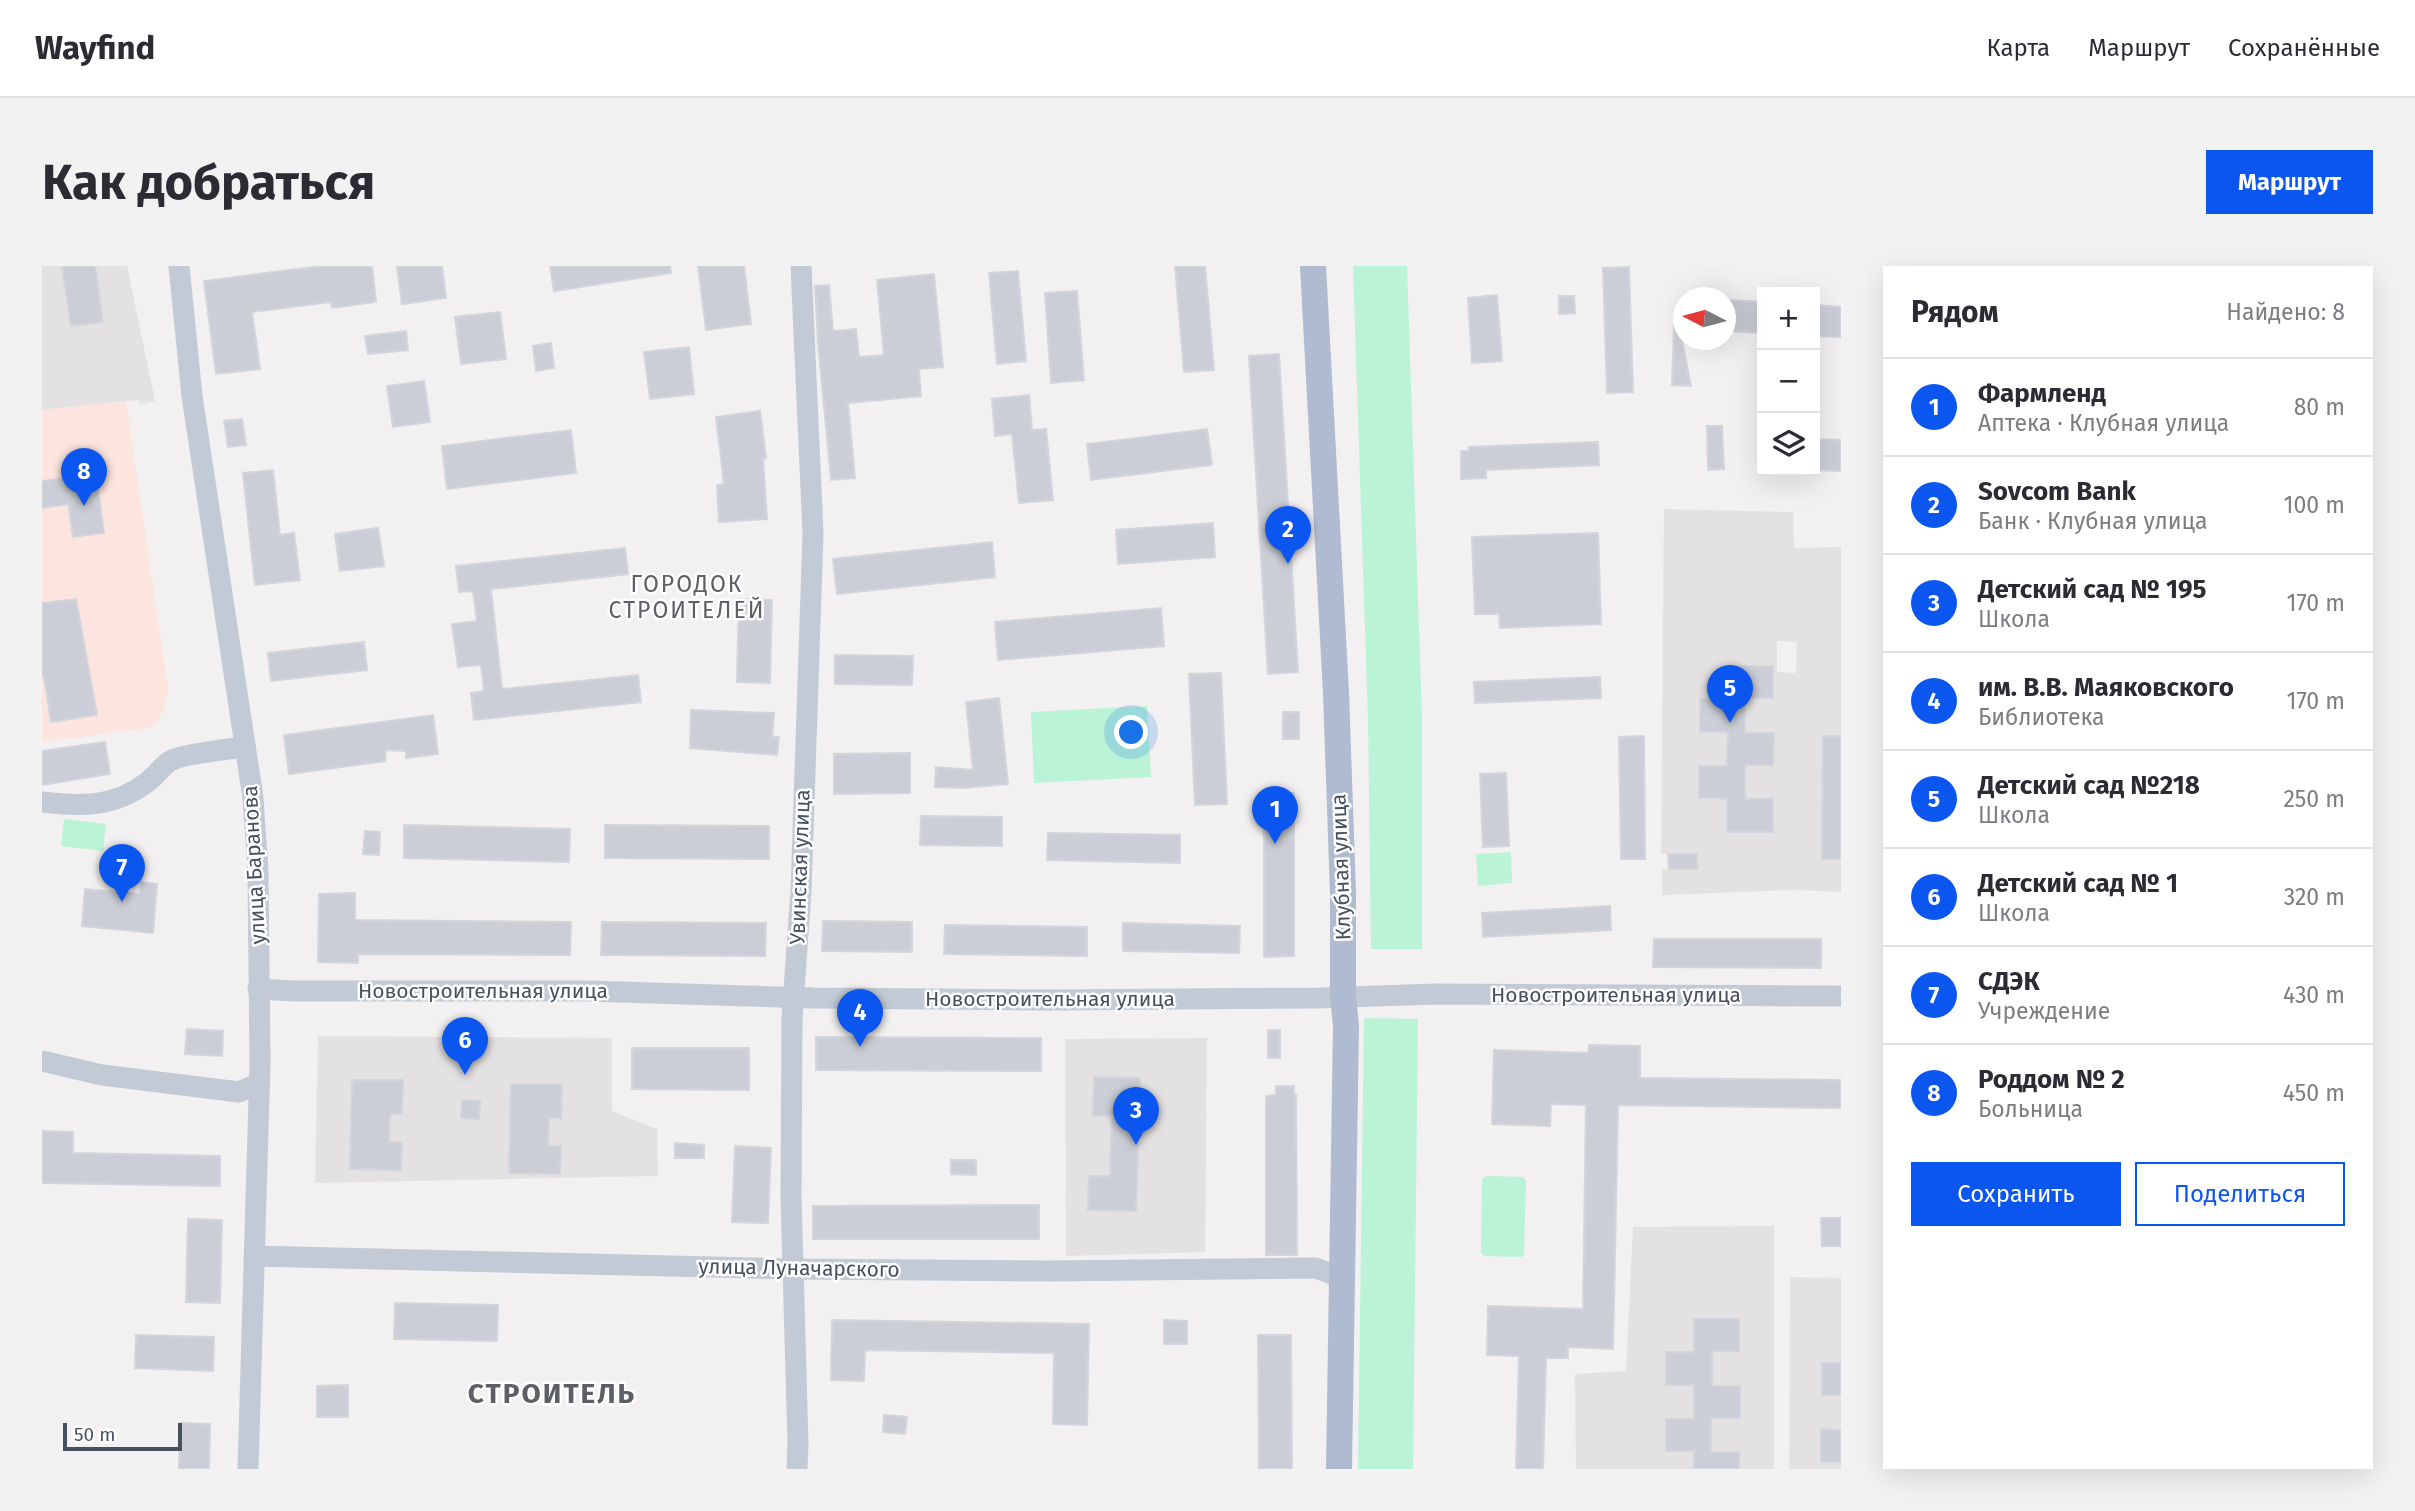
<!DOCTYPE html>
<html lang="ru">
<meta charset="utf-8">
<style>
body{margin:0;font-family:"Fira Sans",sans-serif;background:#f2f2f3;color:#2b2b33}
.controls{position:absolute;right:21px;top:21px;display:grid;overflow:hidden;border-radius:0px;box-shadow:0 7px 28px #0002}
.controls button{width:63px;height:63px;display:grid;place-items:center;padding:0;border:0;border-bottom:2px solid #e1e1e2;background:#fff;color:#2b2b33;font:35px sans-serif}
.compass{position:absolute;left:1631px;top:21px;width:63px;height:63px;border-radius:50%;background:#fff;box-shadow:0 7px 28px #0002;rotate:276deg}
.scale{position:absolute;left:21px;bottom:18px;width:119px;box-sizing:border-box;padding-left:7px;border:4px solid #46505f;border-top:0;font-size:19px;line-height:24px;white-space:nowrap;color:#46505f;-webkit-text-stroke:5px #fff;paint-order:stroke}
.you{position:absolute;left:1090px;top:467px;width:24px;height:24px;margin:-18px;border:5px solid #fff;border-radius:50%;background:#1a73e8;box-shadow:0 0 0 10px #1a73e833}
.badge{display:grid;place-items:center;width:46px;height:46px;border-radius:50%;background:#0c56f0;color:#fff;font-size:23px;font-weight:700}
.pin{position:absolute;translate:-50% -58px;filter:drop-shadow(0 2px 4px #0008)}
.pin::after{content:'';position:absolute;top:37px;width:24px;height:21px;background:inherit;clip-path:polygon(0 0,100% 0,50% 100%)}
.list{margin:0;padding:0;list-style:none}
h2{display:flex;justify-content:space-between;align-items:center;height:91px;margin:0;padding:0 28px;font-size:30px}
h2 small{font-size:23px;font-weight:400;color:#7c7c81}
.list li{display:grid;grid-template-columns:46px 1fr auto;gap:21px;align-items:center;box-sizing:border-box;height:98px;padding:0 28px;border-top:2px solid #e1e1e2}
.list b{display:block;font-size:26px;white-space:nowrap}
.list p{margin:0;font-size:23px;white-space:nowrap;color:#7c7c81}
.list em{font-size:23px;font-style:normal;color:#7c7c81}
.actions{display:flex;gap:14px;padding:21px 28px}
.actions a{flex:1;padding:16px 0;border:2px solid #0c56f0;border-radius:0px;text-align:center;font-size:24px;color:#0c56f0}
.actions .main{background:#0c56f0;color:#fff}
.icon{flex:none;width:38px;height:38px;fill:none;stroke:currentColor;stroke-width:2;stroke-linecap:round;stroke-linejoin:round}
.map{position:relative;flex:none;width:1799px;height:1203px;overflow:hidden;border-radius:0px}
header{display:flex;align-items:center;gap:42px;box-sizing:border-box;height:98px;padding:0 35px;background:#fff;border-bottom:2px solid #e1e1e2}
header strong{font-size:33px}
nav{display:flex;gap:38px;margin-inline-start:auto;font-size:24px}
.intro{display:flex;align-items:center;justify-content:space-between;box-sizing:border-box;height:168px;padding:0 42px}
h1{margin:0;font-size:49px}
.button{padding:18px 32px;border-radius:0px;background:#0c56f0;color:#fff;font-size:24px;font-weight:700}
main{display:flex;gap:42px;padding:0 42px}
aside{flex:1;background:#fff;border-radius:0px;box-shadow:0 7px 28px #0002}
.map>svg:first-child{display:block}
.education{fill:#e3e1e2;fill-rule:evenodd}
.medical{fill:#fde5df}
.green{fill:#bbf3d7}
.building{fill:#cbced6;stroke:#d3d5dc;stroke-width:2}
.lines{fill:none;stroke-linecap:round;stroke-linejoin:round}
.minor{stroke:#c2cad6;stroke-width:21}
.major{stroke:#aebbd0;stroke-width:26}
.labels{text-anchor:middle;stroke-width:5;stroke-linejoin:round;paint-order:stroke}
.street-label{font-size:21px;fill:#46505f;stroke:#fff}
.neighbourhood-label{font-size:23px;letter-spacing:2px;fill:#5c5f65;stroke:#fff}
.district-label{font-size:28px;font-weight:bold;letter-spacing:2px;fill:#5c5f65;stroke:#fff}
</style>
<header>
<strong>Wayfind</strong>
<nav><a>Карта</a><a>Маршрут</a><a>Сохранённые</a></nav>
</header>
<div class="intro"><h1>Как добраться</h1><a class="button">Маршрут</a></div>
<main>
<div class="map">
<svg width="1799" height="1203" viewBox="0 0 1799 1203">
<rect width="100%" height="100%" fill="#f2f0f0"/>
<!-- education -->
<g class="education">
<polygon points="0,0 85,0 113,135 98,139 97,134 84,135 0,144"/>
<path d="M 1622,243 L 1751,246 L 1752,282 L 1799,281 L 1799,626 L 1754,624 L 1620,629 L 1620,603 L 1655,603 L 1654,588 L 1619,588 ZM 1735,375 L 1755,376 L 1754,407 L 1735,406 Z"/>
<polygon points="276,770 570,772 570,845 615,863 616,910 273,917"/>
<polygon points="1165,772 1163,986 1024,990 1023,773"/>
<polygon points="1732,960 1732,1203 1534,1203 1533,1108 1584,1105 1591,961"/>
<polygon points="1748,1011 1799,1012 1799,1203 1747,1203"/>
</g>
<!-- medical -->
<polygon class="medical" points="84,135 126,422 123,440 113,461 0,476 0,144"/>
<!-- green -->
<g class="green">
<polygon points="1311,0 1365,0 1380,453 1380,683 1329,683 1326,454"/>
<polygon points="1105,440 1109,511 992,517 989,446"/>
<polygon points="22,553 64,558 61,585 19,580"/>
<polygon points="1469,586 1470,617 1436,620 1434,588"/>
<polygon points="1322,752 1376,753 1371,1203 1316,1203"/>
<polygon points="1444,910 1481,911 1484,914 1482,988 1480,991 1443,990 1439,987 1440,913"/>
</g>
<!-- building -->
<g class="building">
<polygon points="20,0 53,0 61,56 29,60"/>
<polygon points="279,0 330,0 334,36 290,42 289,36 210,46 218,103 174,108 162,15"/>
<polygon points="355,0 400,0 404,32 360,38"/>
<polygon points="508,0 628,0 629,7 512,25"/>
<polygon points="656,0 702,0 709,58 664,64"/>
<polygon points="1133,0 1163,0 1172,104 1142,106"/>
<polygon points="1587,1 1591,126 1565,127 1561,2"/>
<polygon points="976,5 984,95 955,98 947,7"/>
<polygon points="892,8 901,101 877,103 879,130 806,137 813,212 789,214 776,76 773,20 787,19 791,65 814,63 817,91 842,89 835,14"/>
<polygon points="1035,25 1042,114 1009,117 1003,27"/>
<polygon points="1455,29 1460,95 1430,97 1426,32"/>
<polygon points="1517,30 1532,30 1533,47 1517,48"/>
<polygon points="1684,34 1720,36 1720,67 1684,65"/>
<polygon points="1773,39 1799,41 1799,71 1773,70"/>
<polygon points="458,46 464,93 419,98 413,51"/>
<polygon points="1637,59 1649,120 1630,119 1632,60"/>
<polygon points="364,65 366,84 326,88 323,70"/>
<polygon points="509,77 512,102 494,105 491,80"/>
<polygon points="647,81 652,128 608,133 602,86"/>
<polygon points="1237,88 1256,406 1226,408 1207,90"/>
<polygon points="382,115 388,156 351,161 345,120"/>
<polygon points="987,129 990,164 1004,163 1011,234 977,237 970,168 953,170 950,133"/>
<polygon points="718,145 724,192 721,193 725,253 677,256 675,219 682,218 674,151"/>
<polygon points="200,153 204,179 186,181 182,155"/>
<polygon points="1665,160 1680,160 1682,203 1666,204"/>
<polygon points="1165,163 1170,199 1049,214 1045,178"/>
<polygon points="529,164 534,207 405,223 400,180"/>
<polygon points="1773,173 1799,174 1799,205 1773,204"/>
<polygon points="1556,176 1557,199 1444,204 1444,212 1419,213 1419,185 1427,185 1427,181"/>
<polygon points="231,204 238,269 252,267 258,314 213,319 201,207"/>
<polygon points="54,208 62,267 31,271 26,238 0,242 0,215"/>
<polygon points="1171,257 1173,291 1076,298 1074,264"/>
<polygon points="336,262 342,300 298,305 293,268"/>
<polygon points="1556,267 1559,358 1458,362 1457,348 1433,348 1430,271"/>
<polygon points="950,276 953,311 795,328 791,293"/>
<polygon points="583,282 586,308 449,323 460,423 596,409 599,436 432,454 429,427 442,425 439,399 416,401 410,358 435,355 431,325 417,326 414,300"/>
<polygon points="34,333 55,449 9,456 2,410 0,410 0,337"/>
<polygon points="697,333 730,334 728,417 695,416"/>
<polygon points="1119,342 1122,380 956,394 953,356"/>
<polygon points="322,376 325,404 229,415 226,387"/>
<polygon points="793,389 871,390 870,419 793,418"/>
<polygon points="1686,400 1731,400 1731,432 1703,432 1703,467 1732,467 1731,499 1703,499 1703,533 1731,533 1731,566 1685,566 1685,532 1657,532 1657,500 1685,500 1686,466 1658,466 1658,433 1686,433"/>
<polygon points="1179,407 1185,538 1153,539 1147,408"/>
<polygon points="1558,411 1559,432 1433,437 1432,416"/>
<polygon points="957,432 966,518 921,522 893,521 894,501 931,504 924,436"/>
<polygon points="649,444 732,447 730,471 737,471 735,489 648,482"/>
<rect x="1241" y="446" width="16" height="27"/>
<polygon points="391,449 396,488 364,492 364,485 344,484 343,495 247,508 242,469"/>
<polygon points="1602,470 1603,593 1579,593 1577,471"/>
<polygon points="1781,470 1799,470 1799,593 1780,593"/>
<polygon points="63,476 68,508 0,519 0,485"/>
<polygon points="868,487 868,527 792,528 792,488"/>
<polygon points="1464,507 1467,580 1441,581 1438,508"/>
<polygon points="1222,527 1252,527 1252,690 1222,691"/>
<polygon points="879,550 960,551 960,580 878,579"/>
<polygon points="362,559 528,563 527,596 362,592"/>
<polygon points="563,559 727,560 727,593 563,592"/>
<polygon points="323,565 338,566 337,589 321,588"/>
<polygon points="1006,567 1138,569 1138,597 1005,594"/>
<polygon points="1626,588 1655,588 1655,603 1627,603"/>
<polygon points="99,616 115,618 111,667 40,660 43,623 98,628"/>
<polygon points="313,627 313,654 529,656 528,689 316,688 316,697 276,696 277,628"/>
<polygon points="1568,640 1569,664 1441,671 1440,647"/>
<polygon points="781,655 870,656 870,686 780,685"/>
<polygon points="560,656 724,657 723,690 559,689"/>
<polygon points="1081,657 1198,660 1197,687 1081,685"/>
<polygon points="903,659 1045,661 1045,690 902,688"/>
<polygon points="1612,673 1779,673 1779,702 1611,701"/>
<polygon points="145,763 181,765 180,790 143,788"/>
<rect x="1226" y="764" width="12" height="28"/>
<polygon points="774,771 999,772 999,805 774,804"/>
<polygon points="1547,779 1598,780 1598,812 1799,814 1799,842 1576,839 1571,1083 1526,1081 1526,1092 1504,1092 1501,1203 1474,1203 1477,1090 1445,1089 1446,1040 1541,1043 1544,839 1509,838 1508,860 1450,858 1452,784 1546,787"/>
<polygon points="590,782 707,782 707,824 590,823"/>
<polygon points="1052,811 1098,812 1094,945 1046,944 1047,910 1068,910 1070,850 1051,850"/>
<polygon points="310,814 361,814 360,848 348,848 347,876 360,876 359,904 308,903"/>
<polygon points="469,818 520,818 519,852 507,852 506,880 519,880 518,908 467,907"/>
<polygon points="1234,820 1252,820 1252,829 1254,829 1255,989 1224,989 1224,830 1234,829"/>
<polygon points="420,834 438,835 437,853 419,852"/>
<polygon points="0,865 31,866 31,887 178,890 178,920 0,917"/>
<polygon points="633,877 662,879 662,892 633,892"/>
<polygon points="693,880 729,882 726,957 690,956"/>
<polygon points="909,894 934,894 934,909 909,908"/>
<polygon points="997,939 997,973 771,973 771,940"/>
<polygon points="1779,952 1799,952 1799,980 1780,980"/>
<polygon points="146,953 180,954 178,1037 144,1036"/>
<polygon points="353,1037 456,1039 455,1075 352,1073"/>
<polygon points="1652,1053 1697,1053 1697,1085 1670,1085 1670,1120 1698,1120 1698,1152 1669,1152 1669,1186 1697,1186 1697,1203 1652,1203 1652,1185 1624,1185 1624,1153 1652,1153 1652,1119 1624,1119 1624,1086 1652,1086"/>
<polygon points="790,1054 1047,1058 1045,1159 1011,1158 1012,1087 823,1084 822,1115 789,1114"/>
<polygon points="1122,1054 1145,1055 1145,1078 1122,1078"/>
<polygon points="94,1069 172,1071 171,1105 93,1102"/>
<polygon points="1216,1069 1249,1069 1250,1203 1217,1203"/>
<rect x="1780" y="1097" width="19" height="32"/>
<polygon points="306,1119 306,1151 275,1151 275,1120"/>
<polygon points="842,1149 865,1151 863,1168 841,1166"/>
<polygon points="138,1157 168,1158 167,1203 137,1203"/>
<polygon points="1779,1163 1799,1164 1799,1196 1779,1196"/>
</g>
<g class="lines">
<!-- minor -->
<g class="minor">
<polyline points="137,0 150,130 211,532 216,605 218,797 206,1203"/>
<path d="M 0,536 C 37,541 73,541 104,517 C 113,511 119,501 128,495 C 140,488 187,483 203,481"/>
<polyline points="216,723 251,725 546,725 770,732 1005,734 1276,732 1394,728 1799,730"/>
<polyline points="0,795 60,809 197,826 216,818"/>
<polyline points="212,990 751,1003 1009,1005 1274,1002 1300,1012"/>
<polyline points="755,1203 756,1177 749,931 750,752 759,625 771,267 759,0"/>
</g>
<!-- major -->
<polyline class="major" points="1271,0 1294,427 1301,627 1301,730 1304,760 1297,1203"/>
</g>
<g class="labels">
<!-- street labels -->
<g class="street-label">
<text transform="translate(212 599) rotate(-93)" y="7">улица Баранова</text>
<text transform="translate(758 601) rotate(-88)" y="7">Увинская улица</text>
<text transform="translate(1299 601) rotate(-92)" y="7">Клубная улица</text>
<text x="441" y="732">Новостроительная улица</text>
<text x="1574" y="736">Новостроительная улица</text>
<text x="1008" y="740">Новостроительная улица</text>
<text transform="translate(757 1002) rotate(1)" y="7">улица Луначарского</text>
</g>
<!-- neighbourhood labels -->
<g class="neighbourhood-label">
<text x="645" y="326">ГОРОДОК<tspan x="645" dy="26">СТРОИТЕЛЕЙ</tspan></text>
</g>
<!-- district labels -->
<g class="district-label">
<text x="510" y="1137">СТРОИТЕЛЬ</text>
</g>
</g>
</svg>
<div class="controls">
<button>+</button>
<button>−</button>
<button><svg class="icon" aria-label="layers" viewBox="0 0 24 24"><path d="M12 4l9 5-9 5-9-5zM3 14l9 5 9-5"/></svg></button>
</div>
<svg class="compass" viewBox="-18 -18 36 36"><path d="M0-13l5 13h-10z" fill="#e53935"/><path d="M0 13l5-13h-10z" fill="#7c7c81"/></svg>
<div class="scale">50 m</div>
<div class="you"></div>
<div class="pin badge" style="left:1233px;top:578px">1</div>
<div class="pin badge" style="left:1246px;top:298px">2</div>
<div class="pin badge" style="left:1094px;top:879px">3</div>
<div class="pin badge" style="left:818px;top:781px">4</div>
<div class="pin badge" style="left:1688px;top:457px">5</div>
<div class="pin badge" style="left:423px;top:809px">6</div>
<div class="pin badge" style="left:80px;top:636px">7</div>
<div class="pin badge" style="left:42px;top:240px">8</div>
</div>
<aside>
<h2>Рядом<small>Найдено: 8</small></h2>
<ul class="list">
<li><span class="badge">1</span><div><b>Фармленд</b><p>Аптека · Клубная улица</p></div><em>80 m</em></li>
<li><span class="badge">2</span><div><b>Sovcom Bank</b><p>Банк · Клубная улица</p></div><em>100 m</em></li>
<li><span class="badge">3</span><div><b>Детский сад № 195</b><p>Школа</p></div><em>170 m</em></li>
<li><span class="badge">4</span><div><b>им. В.В. Маяковского</b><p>Библиотека</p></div><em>170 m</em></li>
<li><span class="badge">5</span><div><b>Детский сад №218</b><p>Школа</p></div><em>250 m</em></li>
<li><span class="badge">6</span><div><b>Детский сад № 1</b><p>Школа</p></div><em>320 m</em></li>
<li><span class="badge">7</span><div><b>СДЭК</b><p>Учреждение</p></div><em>430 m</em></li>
<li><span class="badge">8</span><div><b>Роддом № 2</b><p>Больница</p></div><em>450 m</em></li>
</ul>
<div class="actions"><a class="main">Сохранить</a><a>Поделиться</a></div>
</aside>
</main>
